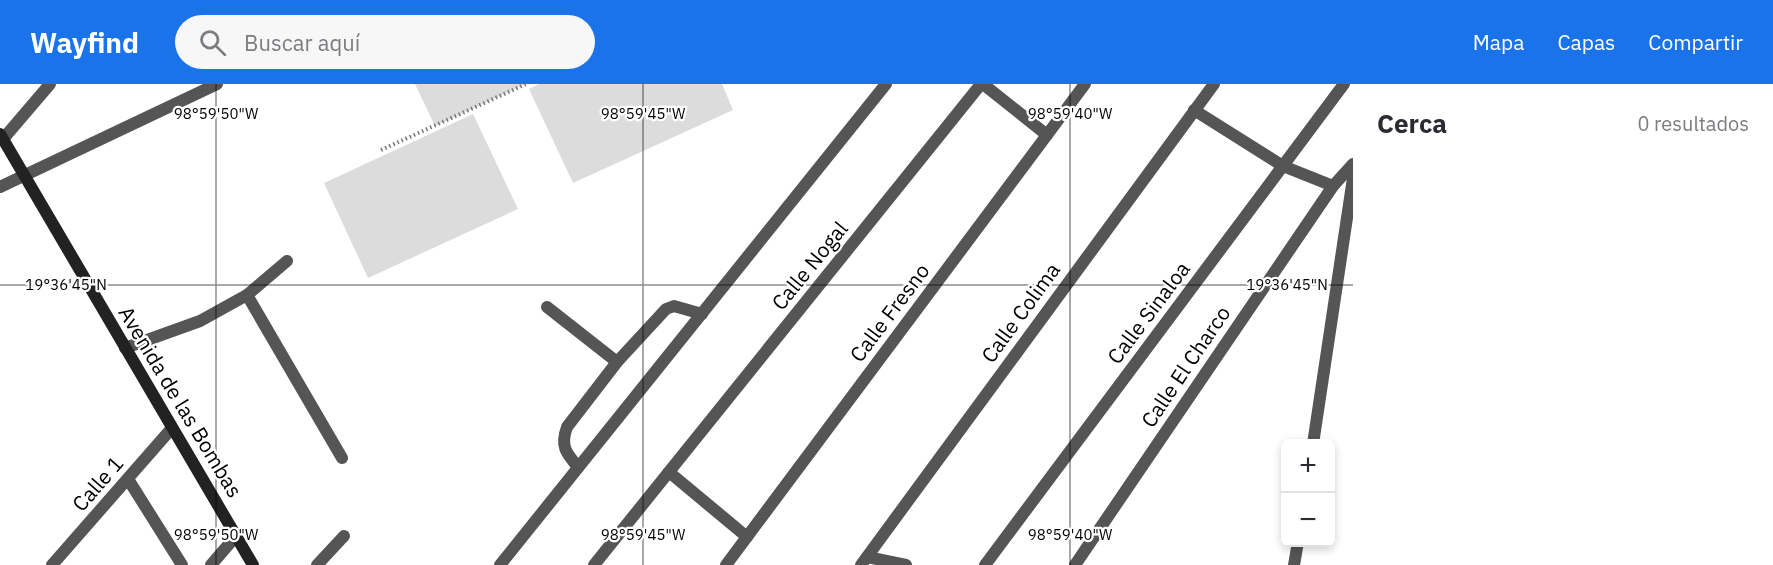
<!DOCTYPE html>
<html lang="es">
<meta charset="utf-8">
<style>
body{margin:0;font-family:"IBM Plex Sans",sans-serif;background:#f7f7f7;color:#2b2b33}
.controls{position:absolute;right:18px;bottom:18px;display:grid;overflow:hidden;border-radius:9px;box-shadow:0 3px 9px #0003}
.controls button{width:54px;height:54px;display:grid;place-items:center;padding:0;border:0;border-bottom:2px solid #e1e1e2;background:#fff;color:#2b2b33;font:30px sans-serif}
.list{margin:0;padding:0;list-style:none}
h2{display:flex;justify-content:space-between;align-items:center;height:78px;margin:0;padding:0 24px;font-size:26px}
h2 small{font-size:20px;font-weight:400;color:#7c7c81}
.icon{flex:none;width:33px;height:33px;fill:none;stroke:currentColor;stroke-width:2;stroke-linecap:round;stroke-linejoin:round}
.map{position:relative;flex:none;width:1353px;height:481px;overflow:hidden}
header{display:flex;align-items:center;gap:36px;box-sizing:border-box;height:84px;padding:0 30px;background:#1a73e8;color:#fff}
header strong{font-size:28px}
nav{display:flex;gap:33px;margin-inline-start:auto;font-size:21px}
.search{width:420px;height:54px;background:#f7f7f7;display:flex;align-items:center;gap:15px;box-sizing:border-box;padding:0 21px;border-radius:33px;color:#7c7c81;font-size:22px}
main{display:flex}
aside{flex:1;background:#fff}
.map>svg:first-child{display:block}
.garden{fill:#dcdcdc}
.lines{fill:none;stroke-linecap:round;stroke-linejoin:round}
.path{stroke:#777;stroke-width:4;stroke-dasharray:1.5 3;stroke-linecap:butt}
.minor{stroke:#555;stroke-width:12}
.secondary{stroke:#222;stroke-width:12}
.ticks{fill:none;stroke:#000;stroke-width:1.5;stroke-opacity:0.45}
.labels{text-anchor:middle;stroke-width:4.5;stroke-linejoin:round;paint-order:stroke}
.street-label{font-size:21px;fill:#000;stroke:#fff}
.ticks-label{font-size:15px;text-anchor:middle;fill:#000;stroke:#fff;stroke-width:4.5;stroke-linejoin:round;paint-order:stroke}
</style>
<header>
<strong>Wayfind</strong>
<div class="search"><svg class="icon" aria-label="search" viewBox="0 0 24 24"><circle cx="10" cy="10" r="6"/><path d="M15 15l6 6"/></svg>Buscar aquí</div>
<nav><a>Mapa</a><a>Capas</a><a>Compartir</a></nav>
</header>
<main>
<div class="map">
<svg width="1353" height="481" viewBox="0 0 1353 481">
<rect width="100%" height="100%" fill="#fff"/>
<!-- garden -->
<g class="garden">
<polygon points="415,0 526,0 435,42"/>
<polygon points="539,0 722,0 733,26 573,99 529,5"/>
<polygon points="473,30 518,125 368,194 324,99"/>
</g>
<g class="lines">
<!-- path -->
<polyline class="path" points="381,66 526,0"/>
<!-- minor -->
<g class="minor">
<polyline points="983,0 1047,51"/>
<polyline points="1194,26 1283,82 1333,102"/>
<polyline points="3,55 50,0"/>
<polyline points="0,103 217,0"/>
<polyline points="247,211 342,374"/>
<polyline points="547,223 617,278"/>
<polyline points="125,264 200,237 247,211 287,177"/>
<polyline points="1313,360 1353,94"/>
<path d="M 578,383 C 566,369 560,362 567,343 L 617,278 L 666,225 L 674,222 L 702,230"/>
<polyline points="669,388 747,453"/>
<polyline points="128,395 182,481"/>
<polyline points="867,473 906,481"/>
<polyline points="52,481 172,344"/>
<polyline points="211,481 236,452"/>
<polyline points="317,481 344,452"/>
<polyline points="500,481 886,0"/>
<polyline points="594,481 981,0"/>
<polyline points="726,481 1085,0"/>
<polyline points="861,481 1214,0"/>
<polyline points="985,481 1344,0"/>
<polyline points="1075,481 1333,102 1353,80"/>
<polyline points="1294,481 1298,458"/>
</g>
<!-- secondary -->
<polyline class="secondary" points="0,50 253,481"/>
</g>
<!-- ticks -->
<path class="ticks" d="M 216,0 L 216,481M 643,0 L 643,481M 1070,0 L 1070,481M 0,201 L 1353,201"/>
<g class="labels">
<!-- street labels -->
<g class="street-label">
<text transform="translate(810 182) rotate(-51)" y="7">Calle Nogal</text>
<text transform="translate(890 229) rotate(-53)" y="7">Calle Fresno</text>
<text transform="translate(1021 229) rotate(-54)" y="7">Calle Colima</text>
<text transform="translate(1149 229) rotate(-53)" y="7">Calle Sinaloa</text>
<text transform="translate(1186 283) rotate(-56)" y="7">Calle El Charco</text>
<text transform="translate(180 318) rotate(59)" y="7">Avenida de las Bombas</text>
<text transform="translate(98 400) rotate(-49)" y="7">Calle 1</text>
</g>
</g>
<g class="ticks-label">
<text x="216" y="35">98°59'50"W</text>
<text x="643" y="35">98°59'45"W</text>
<text x="1070" y="35">98°59'40"W</text>
<text x="66" y="206">19°36'45"N</text>
<text x="1287" y="206">19°36'45"N</text>
<text x="216" y="456">98°59'50"W</text>
<text x="643" y="456">98°59'45"W</text>
<text x="1070" y="456">98°59'40"W</text>
</g>
</svg>
<div class="controls">
<button>+</button>
<button>−</button>
</div>
</div>
<aside>
<h2>Cerca<small>0 resultados</small></h2>
<ul class="list">
</ul>
</aside>
</main>
